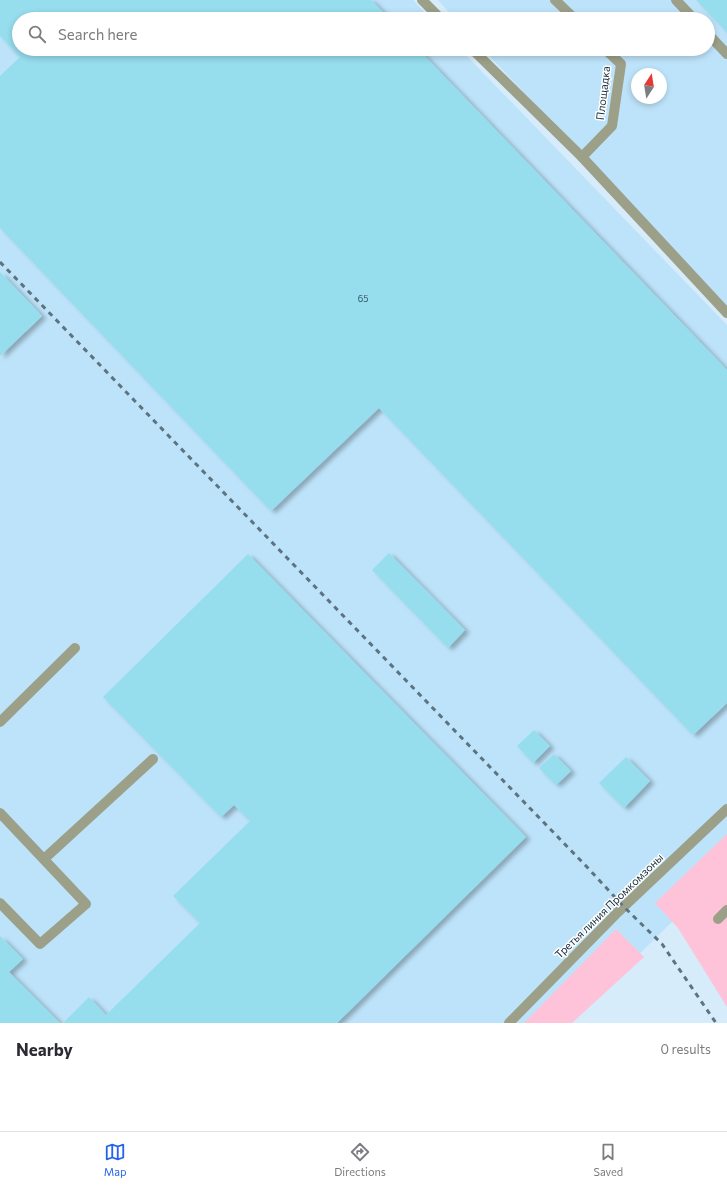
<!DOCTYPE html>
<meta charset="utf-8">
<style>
body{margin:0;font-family:Commissioner,sans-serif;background:#f2f2f3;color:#2b2b33}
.compass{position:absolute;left:631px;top:68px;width:36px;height:36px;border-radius:50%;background:#fff;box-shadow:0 2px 6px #0003;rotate:12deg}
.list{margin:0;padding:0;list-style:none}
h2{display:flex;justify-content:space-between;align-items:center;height:52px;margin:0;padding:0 16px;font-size:17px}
h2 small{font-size:13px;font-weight:400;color:#7c7c81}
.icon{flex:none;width:22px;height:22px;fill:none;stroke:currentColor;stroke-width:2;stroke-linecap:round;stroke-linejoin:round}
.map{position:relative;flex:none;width:727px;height:1023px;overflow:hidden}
.search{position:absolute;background:#fff;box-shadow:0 2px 6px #0003;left:12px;right:12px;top:12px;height:44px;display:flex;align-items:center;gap:10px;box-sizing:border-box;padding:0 14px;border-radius:22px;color:#7c7c81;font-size:15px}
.sheet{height:108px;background:#fff}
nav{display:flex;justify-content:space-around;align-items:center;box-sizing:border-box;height:56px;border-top:1px solid #e1e1e2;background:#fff;font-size:11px;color:#7c7c81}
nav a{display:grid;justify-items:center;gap:2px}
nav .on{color:#2563eb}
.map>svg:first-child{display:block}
.built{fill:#bde3fa;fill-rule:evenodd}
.green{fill:#fec3d9}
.building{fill:#96ddee;filter:url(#shadow)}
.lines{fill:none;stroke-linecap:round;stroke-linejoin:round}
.minor{stroke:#9ca088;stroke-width:10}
.rail{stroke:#5d7380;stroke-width:3;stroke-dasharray:5 5;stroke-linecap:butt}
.labels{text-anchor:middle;stroke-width:3;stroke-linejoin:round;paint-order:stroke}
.number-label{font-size:9px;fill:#345765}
.street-label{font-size:11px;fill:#142a37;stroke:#fff}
</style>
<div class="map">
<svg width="727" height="1023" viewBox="0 0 727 1023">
<defs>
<filter id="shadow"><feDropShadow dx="4.5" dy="2.5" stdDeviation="2" flood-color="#0004"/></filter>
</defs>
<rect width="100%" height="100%" fill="#d6ecfa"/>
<!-- built -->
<g class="built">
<polygon points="0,0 413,0 431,19 19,19 19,49 460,49 727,325 727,868 569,1023 0,1023"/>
<path d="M 438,0 L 727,0 L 727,308 L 483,49 L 708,49 L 708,19 L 455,19 ZM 637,74 L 661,74 L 661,98 L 637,98 Z"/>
</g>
<!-- green -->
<g class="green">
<polygon points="727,834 727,1007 678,928 655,903"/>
<polygon points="616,929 644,957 572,1023 524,1023"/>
</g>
<!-- building -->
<g class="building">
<polygon points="0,0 371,0 390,19 19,19 19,49 418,49 727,370 727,703 693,735 379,408 271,511 0,228 0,76 20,57 0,36"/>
<polygon points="696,0 727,0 727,32"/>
<polygon points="0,272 42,316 0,356"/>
<polygon points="389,553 465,630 448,648 372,570"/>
<polygon points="248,554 526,837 337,1023 63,1023 89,997 106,1015 200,923 173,896 250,821 234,805 221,817 103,697"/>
<polygon points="534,730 550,746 533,763 517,746"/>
<polygon points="554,754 571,771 556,785 539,768"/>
<polygon points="626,757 650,781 624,808 599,783"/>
<polygon points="0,936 23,959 9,972 60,1023 0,1023"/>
</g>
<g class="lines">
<!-- minor -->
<g class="minor">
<polyline points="422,0 441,19"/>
<polyline points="555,0 575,19"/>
<polyline points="676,0 694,19"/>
<polyline points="708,34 727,54"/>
<polyline points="472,49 582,157 727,313"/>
<polyline points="582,157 612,126 621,64 605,49"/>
<polyline points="0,722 75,648"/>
<polyline points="0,813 86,904 40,944 0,903"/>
<polyline points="44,859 153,759"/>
<polyline points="718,919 727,910"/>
<polyline points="509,1023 618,912 727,809"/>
</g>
<!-- rail -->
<polyline class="rail" points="0,262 587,867 624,907 662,944 716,1023"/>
</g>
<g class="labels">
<!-- number labels -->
<g class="number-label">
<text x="363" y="302">65</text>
</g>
<!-- street labels -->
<g class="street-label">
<text transform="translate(603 93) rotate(-83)" y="4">Площадка</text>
<text transform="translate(609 906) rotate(-44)" y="4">Третья линия Промкомзоны</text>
</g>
</g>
</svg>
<svg class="compass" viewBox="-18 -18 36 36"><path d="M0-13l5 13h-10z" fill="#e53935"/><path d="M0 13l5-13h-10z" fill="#7c7c81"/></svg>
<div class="search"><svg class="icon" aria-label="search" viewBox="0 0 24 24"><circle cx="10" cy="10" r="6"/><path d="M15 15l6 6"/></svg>Search here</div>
</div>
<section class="sheet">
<h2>Nearby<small>0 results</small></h2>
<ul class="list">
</ul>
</section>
<nav>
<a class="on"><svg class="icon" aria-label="map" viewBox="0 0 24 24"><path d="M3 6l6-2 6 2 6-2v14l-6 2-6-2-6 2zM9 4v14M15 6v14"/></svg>Map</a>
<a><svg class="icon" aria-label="directions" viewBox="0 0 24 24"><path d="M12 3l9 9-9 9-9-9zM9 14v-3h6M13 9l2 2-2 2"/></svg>Directions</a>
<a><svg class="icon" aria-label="saved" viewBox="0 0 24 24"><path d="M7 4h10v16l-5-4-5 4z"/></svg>Saved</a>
</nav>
